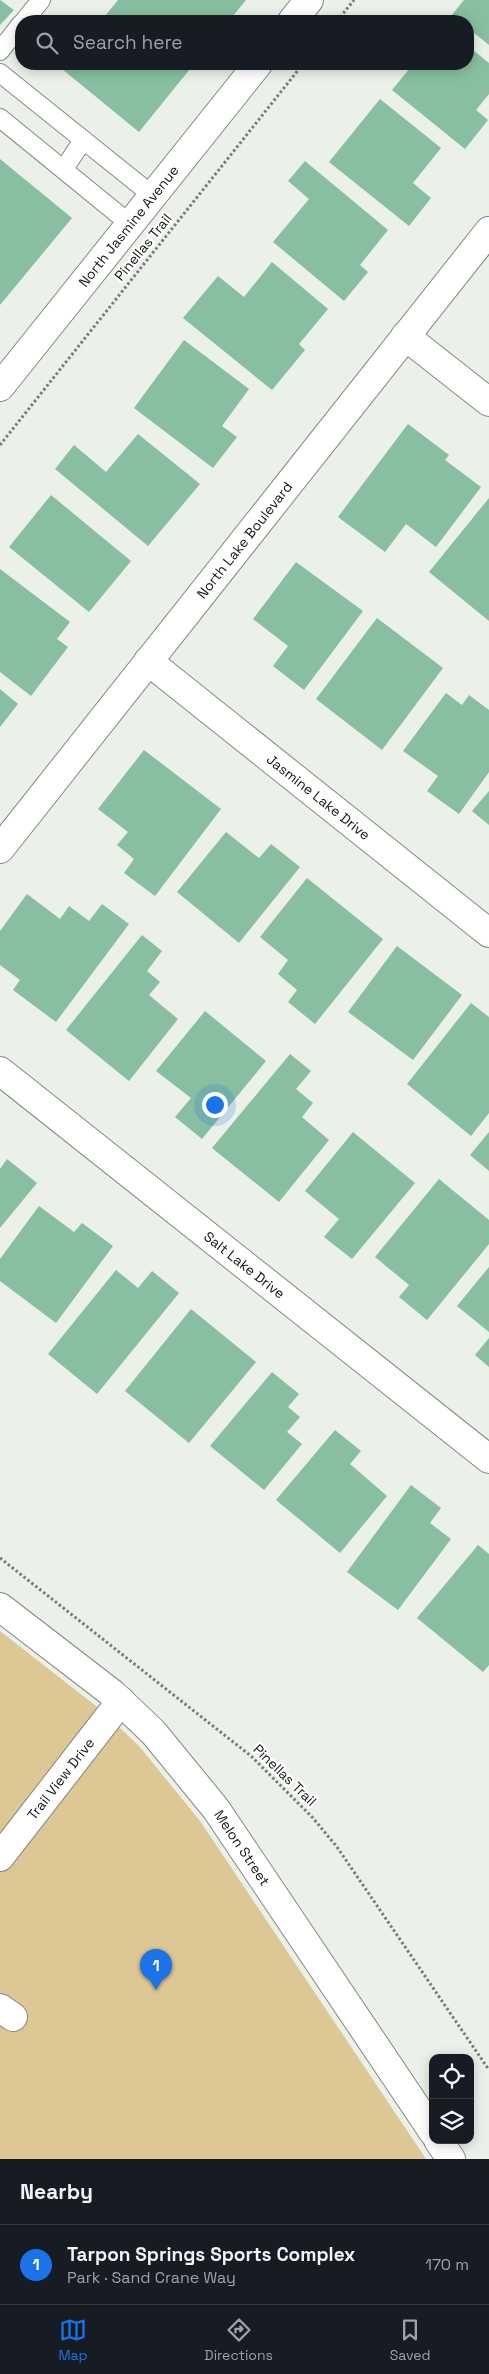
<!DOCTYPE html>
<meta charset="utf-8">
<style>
body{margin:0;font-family:"Space Grotesk",sans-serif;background:#242831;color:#f1f3f6}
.controls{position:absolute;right:15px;bottom:15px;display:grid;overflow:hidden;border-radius:10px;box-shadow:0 2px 12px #0003}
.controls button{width:45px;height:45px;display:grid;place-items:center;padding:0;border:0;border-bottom:1px solid #363941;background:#171b24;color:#f1f3f6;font:25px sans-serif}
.you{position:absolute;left:214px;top:1104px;width:18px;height:18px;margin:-12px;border:4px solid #fff;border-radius:50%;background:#1a73e8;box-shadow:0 0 0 8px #1a73e833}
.badge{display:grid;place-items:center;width:32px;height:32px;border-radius:50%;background:#1a73e8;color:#fff;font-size:16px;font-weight:700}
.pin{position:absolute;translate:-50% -41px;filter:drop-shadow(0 1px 2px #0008)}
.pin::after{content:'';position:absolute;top:26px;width:18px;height:15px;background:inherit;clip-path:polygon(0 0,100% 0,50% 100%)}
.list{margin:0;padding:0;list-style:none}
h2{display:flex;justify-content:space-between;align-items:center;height:65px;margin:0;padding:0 20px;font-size:21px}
h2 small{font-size:16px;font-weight:400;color:#9ea1a6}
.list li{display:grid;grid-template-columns:32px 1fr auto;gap:15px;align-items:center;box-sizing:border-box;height:80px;padding:0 20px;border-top:1px solid #363941}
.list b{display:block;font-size:19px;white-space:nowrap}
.list p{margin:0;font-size:16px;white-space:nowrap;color:#9ea1a6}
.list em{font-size:16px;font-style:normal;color:#9ea1a6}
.icon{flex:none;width:28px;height:28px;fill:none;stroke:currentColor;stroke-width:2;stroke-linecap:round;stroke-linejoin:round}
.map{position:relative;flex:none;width:489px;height:2159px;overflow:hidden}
.search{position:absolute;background:#171b24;box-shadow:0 2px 12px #0003;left:15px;right:15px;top:15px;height:55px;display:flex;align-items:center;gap:12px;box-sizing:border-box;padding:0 18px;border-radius:20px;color:#9ea1a6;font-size:19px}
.sheet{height:145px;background:#171b24}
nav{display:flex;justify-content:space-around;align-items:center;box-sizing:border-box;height:70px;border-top:1px solid #363941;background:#171b24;font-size:14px;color:#9ea1a6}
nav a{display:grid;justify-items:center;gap:2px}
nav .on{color:#1a73e8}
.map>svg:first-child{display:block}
.green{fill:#ddc795}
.building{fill:#88bfa0}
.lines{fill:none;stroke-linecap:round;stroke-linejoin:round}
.service-casing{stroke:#848981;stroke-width:20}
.minor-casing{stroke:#848981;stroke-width:30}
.path{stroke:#787c77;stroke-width:3;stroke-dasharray:2.5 2.5;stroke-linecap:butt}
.service{stroke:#fff;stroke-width:18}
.minor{stroke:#fff;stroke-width:28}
.labels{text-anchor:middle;stroke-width:4.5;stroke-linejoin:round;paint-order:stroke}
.street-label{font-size:14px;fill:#141614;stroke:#fff}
</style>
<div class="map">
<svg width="489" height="2159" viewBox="0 0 489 2159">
<rect width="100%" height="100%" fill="#ebf0e8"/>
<!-- green -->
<polygon class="green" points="0,1631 101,1710 139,1746 200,1821 426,2159 0,2159"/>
<!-- building -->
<g class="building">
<polygon points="0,0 14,10 0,25"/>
<polygon points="118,0 246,0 229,21 101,21"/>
<polygon points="464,0 489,0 489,45 468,28 468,21 458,21 451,16"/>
<polygon points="468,46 489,63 489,94 476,110 488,120 465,149 392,90 410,68 413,70 418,64 468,64"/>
<polygon points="66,64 194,64 139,132 62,69"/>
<polygon points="380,99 441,148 413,183 431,198 409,226 329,162"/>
<polygon points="0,159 72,218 0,305"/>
<polygon points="305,161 388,230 360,265 368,272 344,301 273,242 309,199 288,181"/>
<polygon points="272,262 328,309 299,344 305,350 272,390 183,318 218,276 244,297"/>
<polygon points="184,340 249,389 222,426 237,437 213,468 134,408"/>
<polygon points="408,424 449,455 445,460 481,487 436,547 406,524 385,552 338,517"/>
<polygon points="138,434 200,484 148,546 55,469 74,445 106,472"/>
<polygon points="51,495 131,561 89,612 9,547"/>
<polygon points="489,498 489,621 429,572"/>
<polygon points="296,562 363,611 304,690 273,666 288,646 253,619"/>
<polygon points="0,569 70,622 57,639 68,647 31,696 0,672"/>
<polygon points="377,618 443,668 382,750 316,699"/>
<polygon points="0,689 18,704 0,727"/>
<polygon points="446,693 462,705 469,695 489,710 489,772 459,814 427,791 438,776 403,751"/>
<polygon points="144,750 221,809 155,896 124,873 134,859 117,845 128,832 98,809"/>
<polygon points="489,791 489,825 472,811"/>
<polygon points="226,832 259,858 271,844 300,867 239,943 177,892"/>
<polygon points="307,878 383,939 315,1024 288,1002 297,990 278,974 288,960 260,937"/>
<polygon points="27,894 60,919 69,906 89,921 102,904 129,924 56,1022 13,990 20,980 0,965 0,931"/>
<polygon points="142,935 162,951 147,971 160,982 149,995 178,1019 129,1081 66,1030"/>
<polygon points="397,946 462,995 413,1060 348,1012"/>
<polygon points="471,1003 489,1017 489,1113 471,1136 407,1084"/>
<polygon points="205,1011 266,1061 202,1139 175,1117 191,1098 156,1071"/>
<polygon points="290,1054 311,1071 296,1089 313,1103 302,1117 329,1140 279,1202 212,1148"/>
<polygon points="353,1132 415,1183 352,1259 324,1237 339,1219 305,1191"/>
<polygon points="489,1132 489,1171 470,1155"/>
<polygon points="7,1159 37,1183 0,1228 0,1169"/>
<polygon points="439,1179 489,1220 489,1244 427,1320 399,1297 409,1285 375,1257"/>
<polygon points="39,1206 74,1232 82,1223 113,1246 56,1323 0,1281 0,1259"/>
<polygon points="489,1267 489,1332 457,1306"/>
<polygon points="116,1270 138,1288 152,1271 179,1293 97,1394 48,1354"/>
<polygon points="191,1309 256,1362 189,1443 125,1391"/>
<polygon points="489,1338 489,1367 475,1355"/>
<polygon points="272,1372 299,1394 288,1407 300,1417 287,1432 302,1444 264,1490 210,1446"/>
<polygon points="335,1430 361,1451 350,1464 387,1496 340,1553 276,1500"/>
<polygon points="411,1485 441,1508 430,1523 451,1539 398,1610 347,1572"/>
<polygon points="478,1545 489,1554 489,1665 483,1672 417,1618"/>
</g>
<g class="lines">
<defs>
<g id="service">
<polyline points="24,21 41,0"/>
<polyline points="0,51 21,24"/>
<polyline points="0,73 152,195"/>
<polyline points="0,118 130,224"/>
<polyline points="64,169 83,140"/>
</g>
<g id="minor">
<polyline points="292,21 309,0"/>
<polyline points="405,336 489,402"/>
<path id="s1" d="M 0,387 L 258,64"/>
<path id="s2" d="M 148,661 L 489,933"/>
<path id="s3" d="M 0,849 L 489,231"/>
<path id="s4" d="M 0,1071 L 489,1459"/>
<path id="s5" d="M 0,1607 L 113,1694 L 153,1732 L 216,1809 L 433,2132"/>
<path id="s6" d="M 0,1857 L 121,1701"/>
<polyline points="0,2008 13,2017"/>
<polyline points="438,2140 451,2159"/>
</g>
</defs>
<!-- service casing -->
<use href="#service" class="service-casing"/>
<!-- minor casing -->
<use href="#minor" class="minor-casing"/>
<!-- path -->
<g class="path">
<polyline points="337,21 354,0"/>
<polyline points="0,445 303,64"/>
<polyline points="0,1558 251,1756 313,1818 337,1847 489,2070"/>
</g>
<!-- service -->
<use href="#service" class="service"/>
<!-- minor -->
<use href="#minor" class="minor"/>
</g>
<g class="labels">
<!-- street labels -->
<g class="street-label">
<text dy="5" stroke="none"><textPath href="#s1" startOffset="206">North Jasmine Avenue</textPath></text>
<text transform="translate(143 247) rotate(-51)" y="5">Pinellas Trail</text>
<text dy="5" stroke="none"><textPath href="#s3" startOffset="394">North Lake Boulevard</textPath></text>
<text dy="5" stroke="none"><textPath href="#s2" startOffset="218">Jasmine Lake Drive</textPath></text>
<text dy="5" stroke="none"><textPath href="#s4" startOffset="312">Salt Lake Drive</textPath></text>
<text transform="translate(285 1775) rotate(44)" y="5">Pinellas Trail</text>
<text dy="5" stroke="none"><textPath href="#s6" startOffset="99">Trail View Drive</textPath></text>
<text dy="5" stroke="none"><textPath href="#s5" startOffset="344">Melon Street</textPath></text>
</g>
</g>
</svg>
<div class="controls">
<button><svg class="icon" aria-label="locate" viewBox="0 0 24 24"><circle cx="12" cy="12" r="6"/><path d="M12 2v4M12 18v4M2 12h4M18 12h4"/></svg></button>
<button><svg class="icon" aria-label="layers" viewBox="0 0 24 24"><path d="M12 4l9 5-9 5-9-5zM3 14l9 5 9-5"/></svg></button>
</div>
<div class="you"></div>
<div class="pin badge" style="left:156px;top:1990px">1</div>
<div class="search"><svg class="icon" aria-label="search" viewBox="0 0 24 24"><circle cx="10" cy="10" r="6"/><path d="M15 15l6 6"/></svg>Search here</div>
</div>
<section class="sheet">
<h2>Nearby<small></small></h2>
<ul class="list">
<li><span class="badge">1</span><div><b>Tarpon Springs Sports Complex</b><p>Park · Sand Crane Way</p></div><em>170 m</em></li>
</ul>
</section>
<nav>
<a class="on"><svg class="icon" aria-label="map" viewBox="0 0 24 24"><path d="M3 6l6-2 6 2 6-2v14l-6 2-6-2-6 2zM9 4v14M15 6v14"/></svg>Map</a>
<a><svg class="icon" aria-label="directions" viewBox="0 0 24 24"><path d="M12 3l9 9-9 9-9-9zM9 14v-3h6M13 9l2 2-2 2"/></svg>Directions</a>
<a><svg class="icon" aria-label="saved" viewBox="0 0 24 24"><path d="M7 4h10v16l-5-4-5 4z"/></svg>Saved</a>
</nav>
